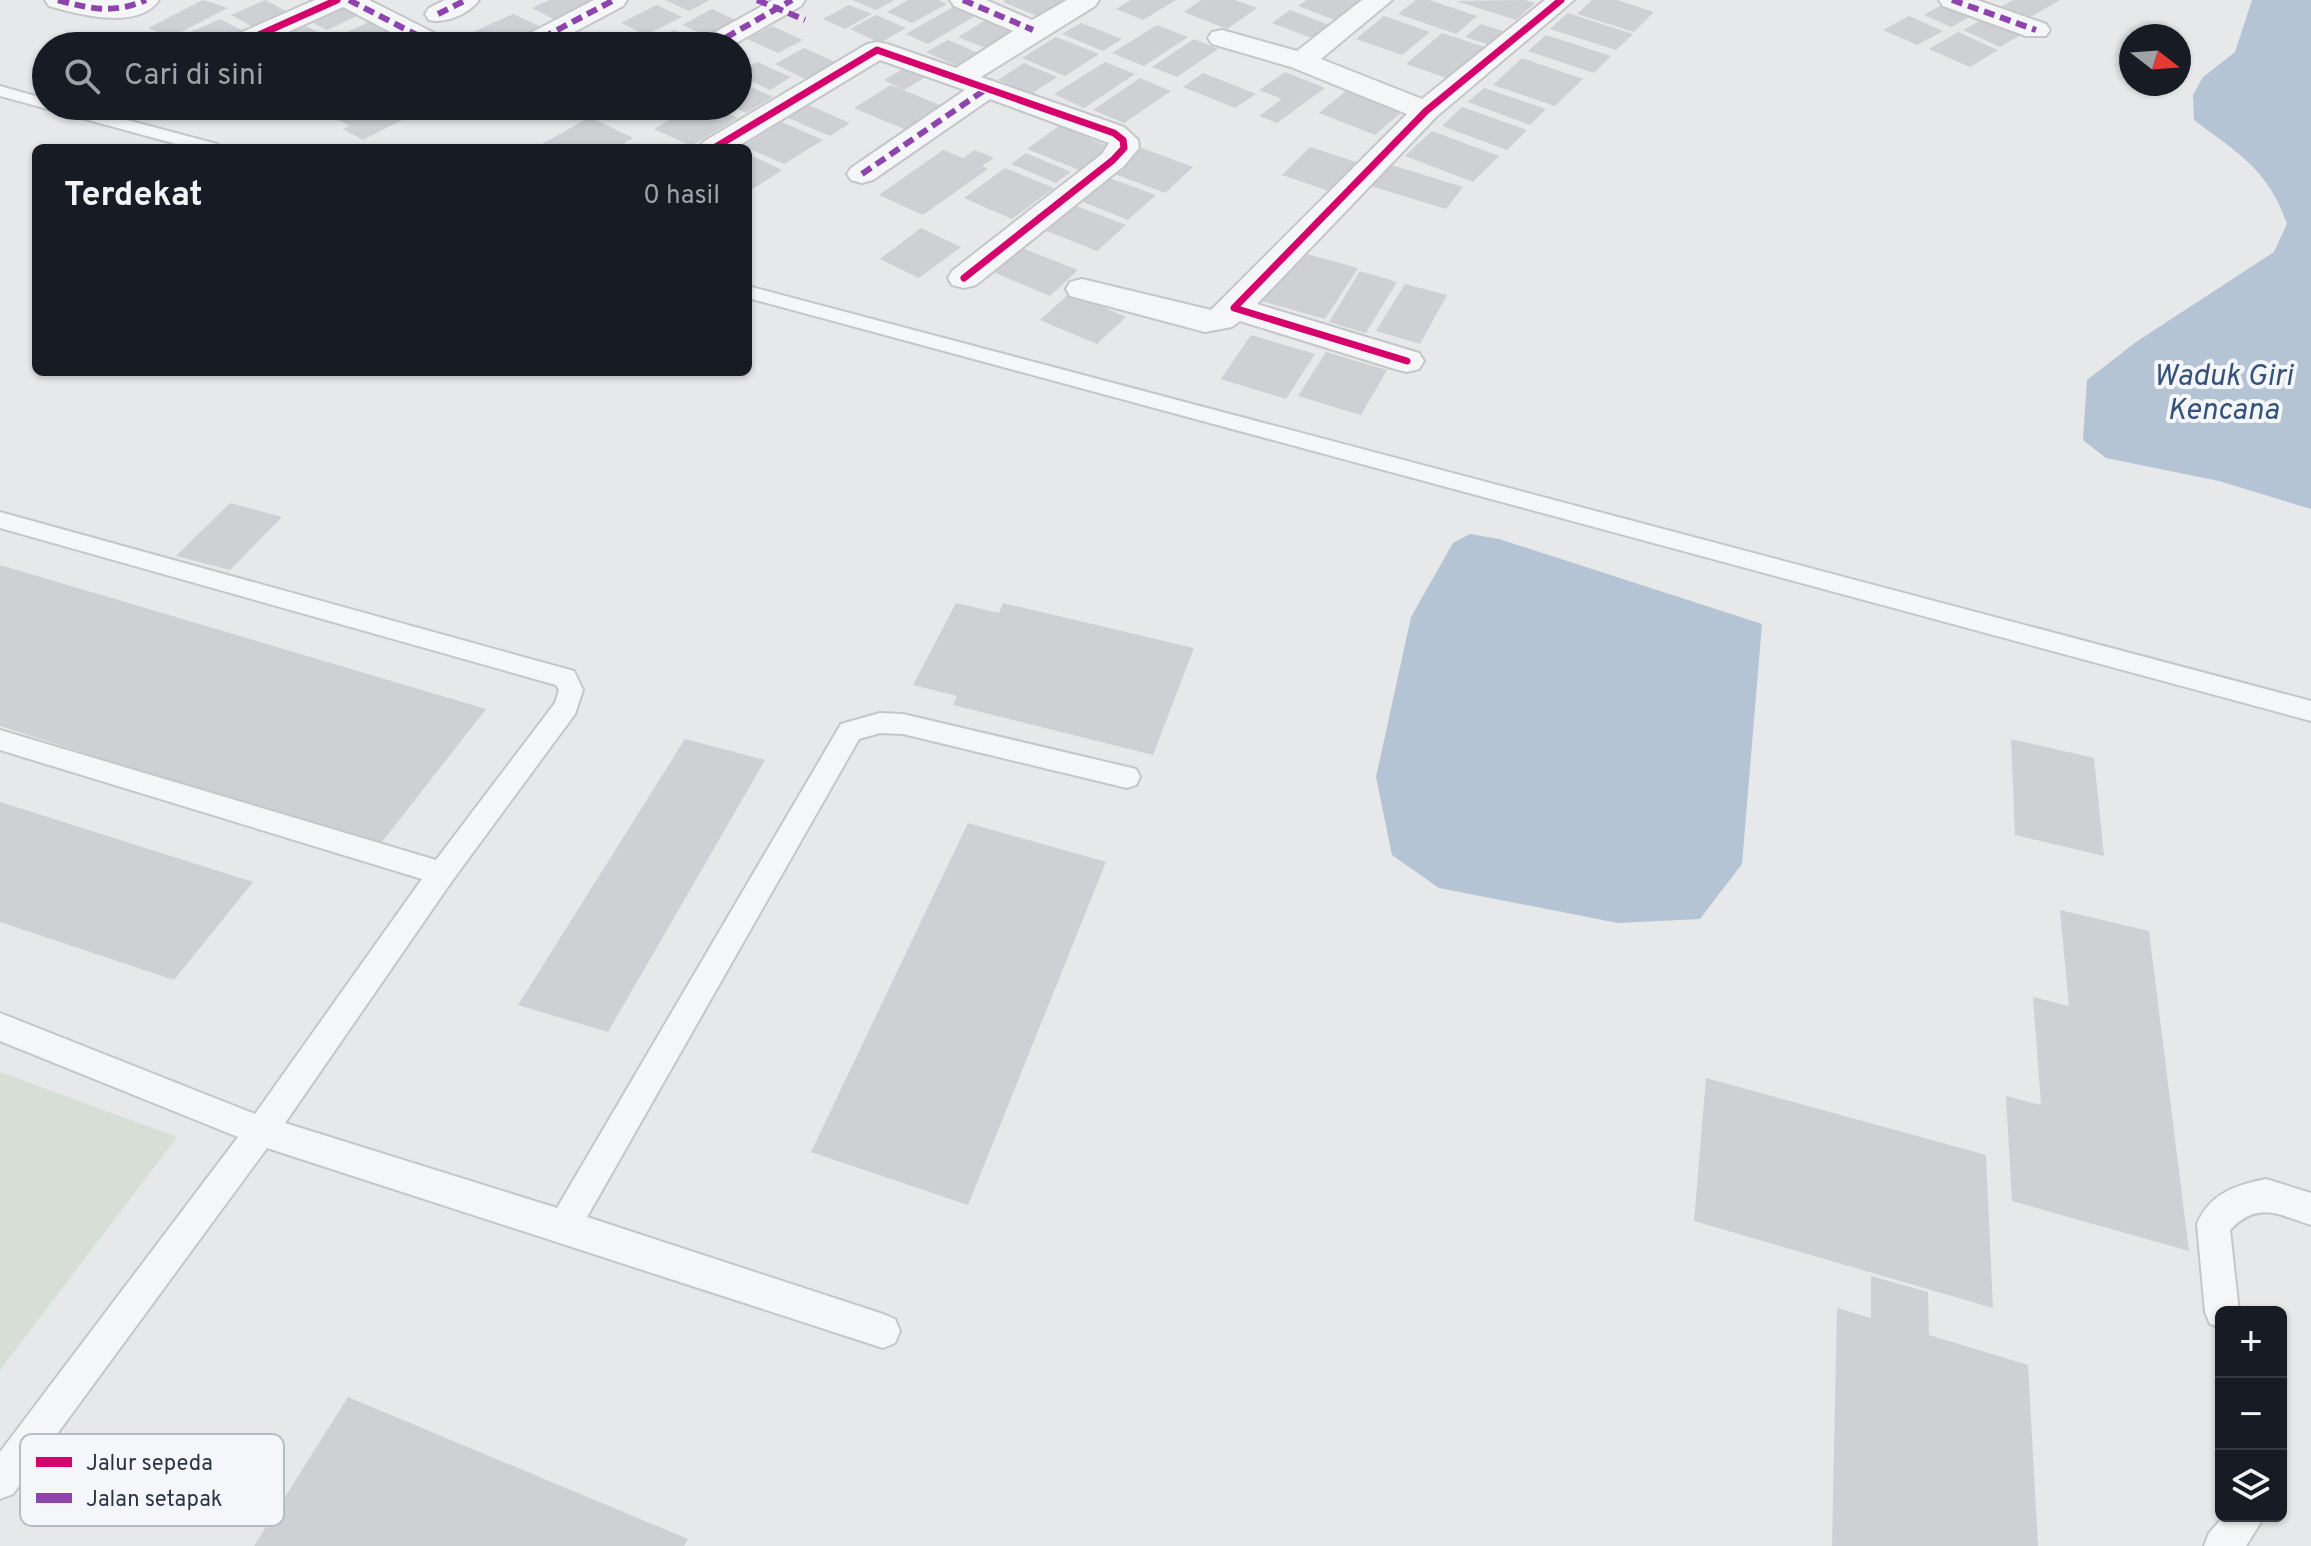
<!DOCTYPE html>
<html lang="id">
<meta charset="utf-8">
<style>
body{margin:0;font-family:Overpass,sans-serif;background:#242831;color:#f1f3f6}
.controls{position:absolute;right:24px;bottom:24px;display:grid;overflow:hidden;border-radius:12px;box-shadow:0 2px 6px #0004}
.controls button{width:72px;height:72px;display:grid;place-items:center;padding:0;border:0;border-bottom:2px solid #363941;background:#171b24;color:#f1f3f6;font:40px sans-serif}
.compass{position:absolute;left:2119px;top:24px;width:72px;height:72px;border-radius:50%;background:#171b24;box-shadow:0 2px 6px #0004;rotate:107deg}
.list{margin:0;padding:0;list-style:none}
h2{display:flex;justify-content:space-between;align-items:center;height:104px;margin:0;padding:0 32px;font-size:34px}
h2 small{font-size:26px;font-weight:400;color:#9ea1a6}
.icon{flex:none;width:44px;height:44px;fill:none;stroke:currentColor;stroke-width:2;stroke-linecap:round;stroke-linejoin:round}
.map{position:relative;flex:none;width:2311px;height:1546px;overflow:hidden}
.search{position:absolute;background:#171b24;box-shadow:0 2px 6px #0004;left:32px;top:32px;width:720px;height:88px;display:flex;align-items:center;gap:20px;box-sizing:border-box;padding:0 28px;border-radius:44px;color:#9ea1a6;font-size:30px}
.panel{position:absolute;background:#171b24;box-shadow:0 2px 6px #0004;left:32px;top:144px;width:720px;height:232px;border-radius:12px}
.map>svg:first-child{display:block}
.green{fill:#d6ded6}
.water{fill:#b4c4d5}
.building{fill:#ced0d3}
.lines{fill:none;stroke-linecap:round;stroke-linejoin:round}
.service-casing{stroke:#c4c6c8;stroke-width:4}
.minor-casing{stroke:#c4c6c8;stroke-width:4}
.service{fill:#f5f6f7;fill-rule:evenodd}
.minor{fill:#f5f6f7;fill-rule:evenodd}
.quiet{stroke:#8e44ad;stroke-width:6;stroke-dasharray:11 6;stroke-linecap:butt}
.cycleway-casing{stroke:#f4f6f9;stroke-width:10}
.cycleway{stroke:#d6006c;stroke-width:7}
.labels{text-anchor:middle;stroke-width:8;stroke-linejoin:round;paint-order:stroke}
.water-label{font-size:30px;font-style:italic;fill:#34527a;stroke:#f4f6f9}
.key{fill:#f4f6f9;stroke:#b8bcc3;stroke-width:2}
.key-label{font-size:22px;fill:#2b3445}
</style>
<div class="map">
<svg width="2311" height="1546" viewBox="0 0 2311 1546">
<rect width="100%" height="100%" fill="#e6e8ea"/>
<!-- green -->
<polygon class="green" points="0,1072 177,1137 0,1370"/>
<!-- water -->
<g class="water">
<path d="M 2252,0 L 2311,0 L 2311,509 L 2219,481 L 2106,458 L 2083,440 L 2087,380 L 2136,342 L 2274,252 L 2287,224 C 2268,169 2238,153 2194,120 L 2193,95 L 2203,77 L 2235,52 Z"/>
<polygon points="1470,534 1499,539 1762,624 1742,864 1700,919 1618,923 1439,888 1392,855 1376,777 1411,617 1453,543"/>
</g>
<!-- building -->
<g class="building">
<polygon points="203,0 228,8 171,37 148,28"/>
<polygon points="265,0 290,13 255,28 231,15"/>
<polygon points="549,0 608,0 561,23 532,8"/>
<polygon points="665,0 710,0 689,11"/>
<polygon points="852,0 895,0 876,10"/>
<polygon points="908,0 938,0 947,4 912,23 887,12"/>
<polygon points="1005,0 1063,0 1037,16 1003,2"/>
<polygon points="1131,0 1176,0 1143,20 1116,9"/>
<polygon points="1201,0 1235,0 1257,8 1227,29 1184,12"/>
<polygon points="1307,0 1358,0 1364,2 1338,21 1298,6"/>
<polygon points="1416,0 1429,0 1477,16 1456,34 1398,14"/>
<polygon points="1524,0 1535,3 1516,20 1456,1"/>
<polygon points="1592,0 1617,0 1654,12 1634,32 1577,14"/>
<polygon points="2013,0 2060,0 2022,22 1995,10"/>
<polygon points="346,4 364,13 327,30 309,21"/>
<polygon points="1943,4 1971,16 1951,27 1924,15"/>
<polygon points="657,5 682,17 646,35 621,23"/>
<polygon points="849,5 872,14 845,29 823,19"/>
<polygon points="953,7 975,16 928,44 906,34"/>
<polygon points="712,9 744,24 714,39 682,25"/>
<polygon points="1290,10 1332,26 1314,39 1272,23"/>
<polygon points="1568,13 1633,34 1616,50 1550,29"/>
<polygon points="513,14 546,29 523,40 506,32 479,46 467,46 455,40"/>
<polygon points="876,15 906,28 880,43 850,29"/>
<polygon points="1384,16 1430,32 1402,55 1356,39"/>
<polygon points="1909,16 1943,31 1917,45 1883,30"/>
<polygon points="989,18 1022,32 990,50 958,37"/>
<polygon points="1985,18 2022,34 2000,47 1963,30"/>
<polygon points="220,19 247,33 217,46 204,46 184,35"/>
<polygon points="375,19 409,36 387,46 331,46 324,43"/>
<polygon points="298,22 324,35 301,46 246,46"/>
<polygon points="1081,23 1122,39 1103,51 1062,34"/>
<polygon points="1481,24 1509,33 1494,46 1465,37"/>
<polygon points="1157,25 1188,37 1144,66 1112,53"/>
<polygon points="772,26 803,40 778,53 747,39"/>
<polygon points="674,30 704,43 642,46"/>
<polygon points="1958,32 1998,50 1970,67 1929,49"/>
<polygon points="1442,33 1491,49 1455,81 1406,64"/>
<polygon points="1546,35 1611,56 1594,73 1528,51"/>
<polygon points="1056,37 1099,54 1065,76 1022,58"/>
<polygon points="1194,39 1218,49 1177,77 1152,67"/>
<polygon points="948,40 978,53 957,66 926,52"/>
<polygon points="804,48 835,62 805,79 775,64"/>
<polygon points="738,58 753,65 757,62 791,77 770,90 738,75"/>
<polygon points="1522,58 1583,79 1555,106 1493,85"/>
<polygon points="1105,62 1135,74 1084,108 1054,94"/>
<polygon points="1024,63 1057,77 1031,94 998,80"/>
<polygon points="911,64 932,73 904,90 884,80"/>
<polygon points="1285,72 1325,88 1277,123 1259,116 1282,99 1259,90"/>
<polygon points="1203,73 1256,94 1235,108 1183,87"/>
<polygon points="1140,78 1171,91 1124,123 1093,110"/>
<polygon points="738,81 773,97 746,113 731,106 738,106"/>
<polygon points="891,85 947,108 911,132 854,108"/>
<polygon points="1484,88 1546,109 1530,125 1468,102"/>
<polygon points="1347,90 1404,110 1375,135 1319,113"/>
<polygon points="804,103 850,123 830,136 784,116"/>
<polygon points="345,106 400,106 415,113 363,140 343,129 350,126 328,115"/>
<polygon points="693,106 712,106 738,118 691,146 654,129"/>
<polygon points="1462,107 1527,130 1507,150 1442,126"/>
<polygon points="590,117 633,138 616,148 535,148"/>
<polygon points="782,122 823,140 784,164 743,146"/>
<polygon points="1059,126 1115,149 1084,172 1027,149"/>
<polygon points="1432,131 1499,156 1473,182 1405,156"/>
<polygon points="1310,147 1356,162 1329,191 1282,175"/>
<polygon points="1142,148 1193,167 1165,193 1112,173"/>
<polygon points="943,150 963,158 975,150 994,158 982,166 988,169 923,215 879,195"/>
<polygon points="1026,153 1071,172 1056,183 1011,164"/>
<polygon points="748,154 782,170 748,192"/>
<polygon points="1382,162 1463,187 1446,209 1364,184"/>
<polygon points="1005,168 1054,188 1012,219 964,198"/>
<polygon points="1104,176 1156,195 1128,220 1076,199"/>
<polygon points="1074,205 1126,225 1097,251 1044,230"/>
<polygon points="921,228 961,247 919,278 880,259"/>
<polygon points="1022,248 1078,270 1050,296 993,272"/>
<polygon points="1292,250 1358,268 1325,319 1258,300"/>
<polygon points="1360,271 1397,282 1366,333 1329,322"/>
<polygon points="1405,284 1447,295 1420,344 1376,331"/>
<polygon points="1070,293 1126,317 1097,344 1040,320"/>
<polygon points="1251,335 1315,354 1286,399 1221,379"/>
<polygon points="1326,352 1387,370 1361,415 1298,396"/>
<polygon points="230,503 282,517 230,570 176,556"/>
<polygon points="0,565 486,709 378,847 0,726"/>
<polygon points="956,603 999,613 1003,603 1194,648 1153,755 953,705 957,696 913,685"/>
<polygon points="685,739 765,760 608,1032 518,1005"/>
<polygon points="2011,739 2094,758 2104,856 2015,835"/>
<polygon points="0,802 253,882 174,980 0,922"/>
<polygon points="968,823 1106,862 968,1205 811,1152"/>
<polygon points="2060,910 2149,931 2189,1251 2012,1201 2006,1096 2041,1105 2033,997 2069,1006"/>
<polygon points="1706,1078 1986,1155 1993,1308 1694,1221"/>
<polygon points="1871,1276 1928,1292 1929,1335 2028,1365 2038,1546 1832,1546 1837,1308 1871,1318"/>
<polygon points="348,1397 688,1539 684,1546 254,1546"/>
</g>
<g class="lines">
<defs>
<g id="service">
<polygon points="0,86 46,99 46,106 74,106 217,144 220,148 191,148 0,96"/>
<polygon points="748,286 2311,701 2311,721 748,298"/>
<polygon points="0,512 574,671 583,690 575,714 452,881 285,1123 557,1208 841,724 880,713 903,714 1136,769 1140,777 1136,785 1127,788 903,734 880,733 859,739 587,1217 883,1314 895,1319 900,1331 895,1343 883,1348 267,1148 13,1494 0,1499 0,1452 238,1137 0,1041 0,1013 255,1114 422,879 0,750 0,730 436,860 555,703 559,690 556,685 0,528"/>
<path d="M 2266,1179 L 2311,1193 L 2311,1225 C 2277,1214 2258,1201 2230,1230 L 2239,1312 L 2221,1312 L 2221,1328 L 2210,1324 L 2205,1312 L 2197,1224 C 2210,1193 2236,1185 2266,1179 Z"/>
<polygon points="2224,1516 2260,1516 2261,1522 2246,1546 2204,1546 2209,1533"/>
</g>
<g id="minor">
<path d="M 45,0 L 159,0 C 138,31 77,14 49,6 Z"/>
<polygon points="315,0 369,0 448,40 452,46 417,46 343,7 257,46 220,46 224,40"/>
<path d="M 445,0 L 479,0 C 469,14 445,24 429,20 L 425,14 L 429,8 Z"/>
<polygon points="594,0 627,0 623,6 548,46 513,46 517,40"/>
<polygon points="773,0 805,0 801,6 731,46 697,46 701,40"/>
<polygon points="950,0 986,0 1032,20 1067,0 1099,0 1095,6 981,77 1124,127 1138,140 1139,148 1124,166 976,285 964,288 952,285 948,278 952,271 1102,154 1109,143 990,99 873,180 862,183 851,180 847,174 851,168 965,90 880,60 735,148 699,148 703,142 867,44 877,42 887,44 956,68 1013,31 954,6"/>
<polygon points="1362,0 1392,0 1321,59 1422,99 1545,0 1574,0 1436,117 1257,304 1419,353 1424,361 1419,369 1407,372 1395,369 1240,321 1232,327 1205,332 1070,296 1066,289 1070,282 1082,279 1211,310 1407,114 1291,67 1212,44 1208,38 1212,32 1222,30 1297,51"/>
<polygon points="1939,0 1977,0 2046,24 2050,30 2046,36 2026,36 1943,6"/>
</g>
</defs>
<!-- service casing -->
<use href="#service" class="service-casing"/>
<!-- minor casing -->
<use href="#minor" class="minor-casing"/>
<!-- service -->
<use href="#service" class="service"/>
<!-- minor -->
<use href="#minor" class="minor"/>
<!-- quiet -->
<g class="quiet">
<path d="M 58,0 C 90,9 114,14 146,0"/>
<polyline points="349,0 438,46"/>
<polyline points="757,0 805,20"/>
<polyline points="963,0 1033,30"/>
<polyline points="1952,0 2036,30"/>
<polyline points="438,14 466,0"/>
<polyline points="527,46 614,0"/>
<polyline points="711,46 792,0"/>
<polyline points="862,174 989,87"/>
</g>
<defs>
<g id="cycleway">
<polyline points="234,46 337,0"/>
<polyline points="714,148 877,50 1114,133 1123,140 1124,148 1113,160 964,278"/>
<polyline points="1407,361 1234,308 1426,111 1561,0"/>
</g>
</defs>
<!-- cycleway casing -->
<use href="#cycleway" class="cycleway-casing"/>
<!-- cycleway -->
<use href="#cycleway" class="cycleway"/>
</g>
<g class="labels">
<!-- water labels -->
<g class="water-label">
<text x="2223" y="385">Waduk Giri<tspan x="2223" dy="34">Kencana</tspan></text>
</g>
</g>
<!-- legend -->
<rect x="20" y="1434" width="264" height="92" rx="12" class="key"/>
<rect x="36" y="1457" width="36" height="10" fill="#d6006c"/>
<rect x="36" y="1493" width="36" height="10" fill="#8e44ad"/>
<g class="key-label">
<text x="86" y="1470">Jalur sepeda</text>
<text x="86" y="1506">Jalan setapak</text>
</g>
</svg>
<div class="controls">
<button>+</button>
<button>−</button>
<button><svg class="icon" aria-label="layers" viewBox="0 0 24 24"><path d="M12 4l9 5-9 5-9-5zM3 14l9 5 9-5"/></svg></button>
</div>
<svg class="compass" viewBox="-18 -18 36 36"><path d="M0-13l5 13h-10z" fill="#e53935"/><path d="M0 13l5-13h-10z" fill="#9ea1a6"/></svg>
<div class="search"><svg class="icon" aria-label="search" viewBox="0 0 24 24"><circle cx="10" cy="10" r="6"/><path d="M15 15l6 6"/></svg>Cari di sini</div>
<section class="panel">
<h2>Terdekat<small>0 hasil</small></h2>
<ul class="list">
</ul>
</section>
</div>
